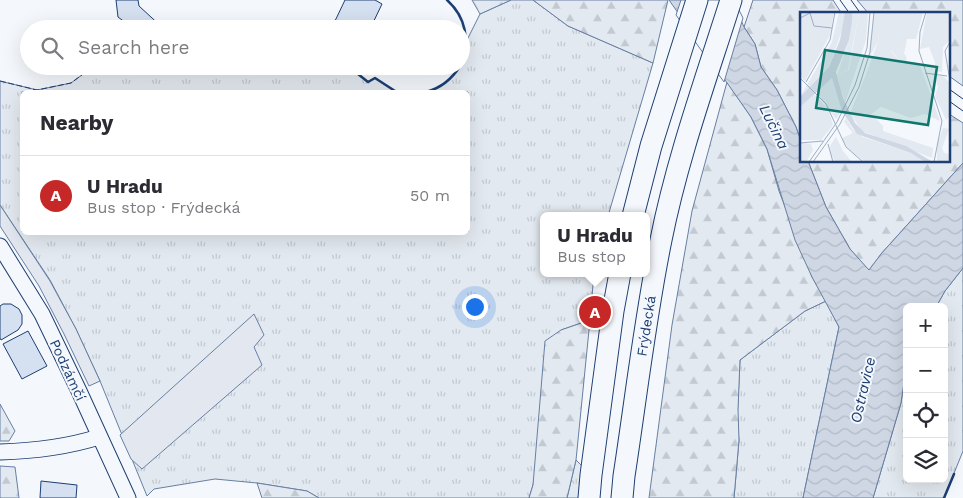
<!DOCTYPE html>
<meta charset="utf-8">
<style>
body{margin:0;font-family:"Work Sans",sans-serif;background:#f7f7f7;color:#2b2b33}
.controls{position:absolute;right:15px;bottom:15px;display:grid;overflow:hidden;border-radius:8px;box-shadow:0 5px 20px #0002}
.controls button{width:45px;height:45px;display:grid;place-items:center;padding:0;border:0;border-bottom:1px solid #e1e1e2;background:#fff;color:#2b2b33;font:25px sans-serif}
.you{position:absolute;left:474px;top:306px;width:18px;height:18px;margin:-12px;border:4px solid #fff;border-radius:50%;background:#1a73e8;box-shadow:0 0 0 8px #1a73e833}
.badge{display:grid;place-items:center;width:32px;height:32px;border-radius:50%;background:#c62828;color:#fff;font-size:16px;font-weight:700}
.pin{position:absolute;translate:-50% -50%;border:2px solid #fff;box-shadow:0 1px 5px #0006}
.popup{position:absolute;left:540px;top:212px;width:110px;height:65px;box-sizing:border-box;display:grid;place-content:center;border-radius:8px;background:#fff;filter:drop-shadow(0 1px 4px #0005);font-size:16px;white-space:nowrap;color:#7c7c81}
.popup b{font-size:19px;color:#2b2b33}
.popup::after{content:'';position:absolute;left:50%;top:100%;margin-left:-10px;border:10px solid transparent;border-top-color:#fff}
.list{margin:0;padding:0;list-style:none}
h2{display:flex;justify-content:space-between;align-items:center;height:65px;margin:0;padding:0 20px;font-size:21px}
h2 small{font-size:16px;font-weight:400;color:#7c7c81}
.list li{display:grid;grid-template-columns:32px 1fr auto;gap:15px;align-items:center;box-sizing:border-box;height:80px;padding:0 20px;border-top:1px solid #e1e1e2}
.list b{display:block;font-size:19px;white-space:nowrap}
.list p{margin:0;font-size:16px;white-space:nowrap;color:#7c7c81}
.list em{font-size:16px;font-style:normal;color:#7c7c81}
.icon{flex:none;width:28px;height:28px;fill:none;stroke:currentColor;stroke-width:2;stroke-linecap:round;stroke-linejoin:round}
.map{position:relative;flex:none;width:963px;height:498px;overflow:hidden}
.search{position:absolute;background:#fff;box-shadow:0 5px 20px #0002;left:20px;top:20px;width:450px;height:55px;display:flex;align-items:center;gap:12px;box-sizing:border-box;padding:0 18px;border-radius:28px;color:#7c7c81;font-size:19px}
.panel{position:absolute;background:#fff;box-shadow:0 5px 20px #0002;left:20px;top:90px;width:450px;height:145px;border-radius:8px}
.map>svg:first-child{display:block}
.grass{fill:url(#grass-tufts);stroke:#687fa3}
.forest{fill:url(#forest-firs);stroke:#687fa3}
.parking{fill:#e3e8f0;stroke:#687fa3}
.water{fill:url(#water-waves);stroke:#687fa3}
.pier{fill:#f4f7fb;stroke:#687fa3}
.building{fill:#d5e0f0;stroke:#1d3f73}
.lines{fill:none;stroke-linecap:round;stroke-linejoin:round}
.minor-casing{stroke:#1d3f73;stroke-width:17}
.secondary-casing{stroke:#1d3f73;stroke-width:23}
.minor{stroke:#f4f7fb;stroke-width:15}
.secondary{stroke:#f4f7fb;stroke-width:21}
.tram{stroke:#1d3f73;stroke-width:1}
.fence{stroke:#1d3f73;stroke-width:1;stroke-dasharray:6 2.5;stroke-linecap:butt}
.wall{stroke:#1d3f73;stroke-width:2.5}
.labels{text-anchor:middle;stroke-width:4;stroke-linejoin:round;paint-order:stroke}
.street-label{font-size:14px;fill:#1d3f73;stroke:#f4f7fb}
.water-label{font-size:15px;font-style:italic;fill:#1d3f73;stroke:#f4f7fb}
.inset-road{fill:none;stroke:#9eadc5;stroke-width:1}
.view{fill:#0f766e;fill-opacity:0.15;stroke:#0f766e;stroke-width:2.5}
.inset-edge{fill:none;stroke:#1d3f73;stroke-width:2.5}
</style>
<div class="map">
<svg width="963" height="498" viewBox="0 0 963 498">
<defs>
<pattern id="grass-tufts" width="24" height="20" patternUnits="userSpaceOnUse" patternTransform="scale(1.25)"><rect width="24" height="20" fill="#e3e9f0"/><path d="M3 7l-1-3M5 7V3M7 7l1-3M15 17l-1-3M17 17v-4M19 17l1-3" fill="none" stroke="#c2c9d1"/></pattern>
<pattern id="forest-firs" width="22" height="20" patternUnits="userSpaceOnUse" patternTransform="scale(1.25)"><rect width="22" height="20" fill="#e3e9f0"/><path d="M5 1l3.5 6h-7zM16 11l3.5 6h-7z" fill="#c2c9d1"/></pattern>
<pattern id="water-waves" width="16" height="10" patternUnits="userSpaceOnUse" patternTransform="scale(1.25)"><rect width="16" height="10" fill="#cfd7e4"/><path d="M0 5q4-4 8 0t8 0" fill="none" stroke="#b1bac7"/></pattern>
</defs>
<rect width="100%" height="100%" fill="#f4f7fb"/>
<!-- grass -->
<g class="grass">
<path d="M 511,0 L 533,0 L 568,26 L 653,63 L 608,216 L 544,216 L 544,273 L 594,273 L 590,320 L 561,330 L 533,485 L 529,498 L 319,498 L 307,491 L 257,483 L 215,479 L 154,489 L 147,496 L 100,381 L 76,329 L 50,280 L 0,205 L 0,81 L 37,90 L 71,83 L 94,66 L 314,66 C 331,82 337,63 348,66 C 353,68 363,78 367,82 L 375,78 L 395,91 L 401,92 L 22,92 L 22,232 L 468,232 L 468,92 L 426,92 C 441,88 452,79 460,66 L 461,66 L 466,42 L 480,14 Z"/>
<polygon points="963,268 963,451 944,498 873,498 901,403 907,362 907,479 944,479 944,307 936,307 945,291"/>
<polygon points="826,301 839,327 803,498 734,498 739,440 737,422 740,360 805,311"/>
<polygon points="576,460 591,475 589,498 567,498"/>
</g>
<!-- forest -->
<g class="forest">
<polygon points="472,0 511,0 480,14"/>
<polygon points="533,0 668,0 653,63 568,26"/>
<polygon points="753,0 833,0 842,14 802,14 802,144 796,127 777,90 761,67 755,44 744,27"/>
<polygon points="857,0 963,0 963,86 949,76 949,14 869,14"/>
<polygon points="727,82 751,117 767,149 779,191 812,277 826,301 805,311 740,360 738,410 739,440 734,498 649,498 672,325 692,211"/>
<polygon points="949,114 963,123 963,163 881,254 869,271 850,249 826,207 808,161 949,161"/>
<polygon points="590,320 576,460 567,498 529,498 533,485 545,341 561,330"/>
<polygon points="0,404 15,431 9,441 0,441"/>
<polygon points="0,466 15,467 19,498 0,498"/>
<polygon points="257,483 307,491 319,498 262,498"/>
</g>
<!-- parking -->
<g class="parking">
<polygon points="0,205 50,281 76,329 100,381 89,386 64,334 39,286 0,226"/>
<polygon points="254,314 264,335 254,347 262,365 142,469 131,459 120,435"/>
</g>
<!-- water -->
<polygon class="water" points="669,0 728,0 737,11 744,27 755,44 761,67 777,90 796,127 802,144 802,161 808,161 826,207 850,249 869,270 881,254 963,163 963,268 945,291 936,307 907,307 907,362 901,403 873,498 803,498 839,327 812,277 795,240 767,149 751,117"/>
<!-- pier -->
<polygon class="pier" points="681,0 731,0 739,10 743,18 724,82 676,15"/>
<!-- building -->
<g class="building">
<polygon points="116,0 138,0 139,6 164,29 134,29 118,17"/>
<polygon points="345,0 375,0 382,4 370,29 352,29 335,21"/>
<polygon points="193,25 267,27 272,29 193,29"/>
<polygon points="3,304 11,304 19,309 22,315 22,324 18,330 1,340 0,338 0,306"/>
<polygon points="28,331 47,366 22,379 3,344"/>
<polygon points="41,481 77,485 76,498 40,498"/>
</g>
<g class="lines">
<defs>
<g id="minor">
<polyline points="0,246 42,314 79,391 128,498"/>
<path d="M 0,452 C 34,451 67,447 99,437"/>
</g>
<g id="secondary">
<polyline points="633,216 651,146 697,0"/>
<polyline points="589,498 591,475 613,311 620,273"/>
<path d="M 622,498 L 624,476 C 636,398 645,318 661,240 C 677,159 706,79 731,0"/>
</g>
</defs>
<!-- minor casing -->
<use href="#minor" class="minor-casing"/>
<!-- secondary casing -->
<use href="#secondary" class="secondary-casing"/>
<!-- minor -->
<use href="#minor" class="minor"/>
<!-- secondary -->
<use href="#secondary" class="secondary"/>
<!-- tram -->
<g class="tram">
<polyline points="840,0 850,14"/>
<polyline points="851,0 861,14"/>
<polyline points="949,89 963,99"/>
<polyline points="949,101 963,111"/>
</g>
<!-- fence -->
<polyline class="fence" points="0,81 37,90 71,83 94,66"/>
<!-- wall -->
<g class="wall">
<path d="M 447,0 C 466,17 470,40 461,64"/>
<polyline points="331,29 335,21"/>
<path d="M 314,66 C 322,74 332,74 341,66"/>
<polyline points="348,66 368,82 375,78 395,91 401,92"/>
<path d="M 426,92 C 441,88 452,79 460,66"/>
<polyline points="944,498 954,474"/>
</g>
</g>
<g class="labels">
<!-- street labels -->
<g class="street-label">
<text transform="translate(646 326) rotate(-81)" y="5">Frýdecká</text>
<text transform="translate(68 370) rotate(65)" y="5">Podzámčí</text>
</g>
<!-- water labels -->
<g class="water-label">
<text transform="translate(774 127) rotate(64)" y="5">Lučina</text>
<text transform="translate(863 390) rotate(-77)" y="5">Ostravice</text>
</g>
</g>
<!-- overview -->
<g transform="translate(800 12)">
<rect width="150" height="150" fill="#f4f7fb"/>
<path d="M 0,0 L 34,0 L 30,23 L 5,69 L 0,64 ZM 39,0 L 45,0 L 43,15 L 29,55 L 0,85 L 32,30 ZM 52,0 L 59,0 L 48,58 L 37,63 L 49,28 ZM 74,0 L 123,0 L 116,27 L 107,27 L 104,42 L 96,34 L 100,20 L 92,10 L 80,11 L 78,30 L 68,47 ZM 90,38 L 101,51 L 120,53 L 140,109 L 125,102 L 111,106 L 81,95 L 67,105 L 53,94 L 65,65 L 71,64 L 78,41 Z" fill="#e3e9f0"/>
<path d="M 59,0 L 68,0 L 66,28 L 45,91 L 37,63 L 49,58 ZM 127,0 L 150,0 L 150,28 L 143,35 L 142,60 L 135,59 L 135,50 L 129,35 L 120,37 ZM 86,4 L 92,5 L 100,20 L 102,27 L 96,34 L 106,44 L 107,52 L 99,48 L 92,39 L 79,41 L 71,64 L 65,65 L 78,30 L 80,8 ZM 134,63 L 143,64 L 150,71 L 150,104 L 146,108 L 135,84 L 138,75 ZM 32,66 L 42,97 L 36,107 L 16,79 ZM 14,82 L 28,97 L 33,113 L 21,128 L 0,128 L 0,95 ZM 53,94 L 67,104 L 72,103 L 83,114 L 83,119 L 133,136 L 132,146 L 62,119 L 50,101 ZM 46,106 L 53,118 L 63,125 L 111,141 L 125,150 L 65,150 L 48,137 L 42,126 L 53,121 L 44,110 ZM 143,116 L 149,117 L 142,136 L 144,141 L 150,142 L 150,150 L 137,150 L 137,132 ZM 36,125 L 43,139 L 52,150 L 36,150 L 31,144 L 30,134 ZM 2,131 L 11,132 L 13,138 L 6,150 L 0,150 Z" fill="#e3e9f0"/>
<path d="M 45,0 L 52,0 L 52,9 L 49,28 L 36,60 L 43,86 L 55,111 L 65,121 L 106,134 L 133,150 L 125,150 L 111,141 L 57,122 L 42,99 L 32,66 L 0,95 L 0,85 L 29,55 L 40,28 Z" fill="#cfd7e4"/>
<path class="inset-road" d="M 126,0 L 120,20 L 119,39 L 142,109 L 134,150M 0,6 L 10,1 L 14,14 L 32,16M 150,30 L 145,39 L 150,69M 125,61 L 147,64M 0,66 L 26,92 L 46,135 L 63,150M 6,70 L 30,28 L 35,0M 0,131 L 23,129M 28,132 L 33,150M 9,150 L 37,110 L 55,73 L 67,36 L 70,0M 13,150 L 40,112 L 59,75 L 70,40 L 74,0M 15,150 L 32,150"/>
<path class="view" d="M 25,38 L 137,55 L 128,113 L 16,96 Z"/>
<rect width="150" height="150" class="inset-edge"/>
</g>
</svg>
<div class="controls">
<button>+</button>
<button>−</button>
<button><svg class="icon" aria-label="locate" viewBox="0 0 24 24"><circle cx="12" cy="12" r="6"/><path d="M12 2v4M12 18v4M2 12h4M18 12h4"/></svg></button>
<button><svg class="icon" aria-label="layers" viewBox="0 0 24 24"><path d="M12 4l9 5-9 5-9-5zM3 14l9 5 9-5"/></svg></button>
</div>
<div class="you"></div>
<div class="pin badge" style="left:595px;top:312px">A</div>
<div class="popup"><b>U Hradu</b>Bus stop</div>
<div class="search"><svg class="icon" aria-label="search" viewBox="0 0 24 24"><circle cx="10" cy="10" r="6"/><path d="M15 15l6 6"/></svg>Search here</div>
<section class="panel">
<h2>Nearby<small></small></h2>
<ul class="list">
<li><span class="badge">A</span><div><b>U Hradu</b><p>Bus stop · Frýdecká</p></div><em>50 m</em></li>
</ul>
</section>
</div>
